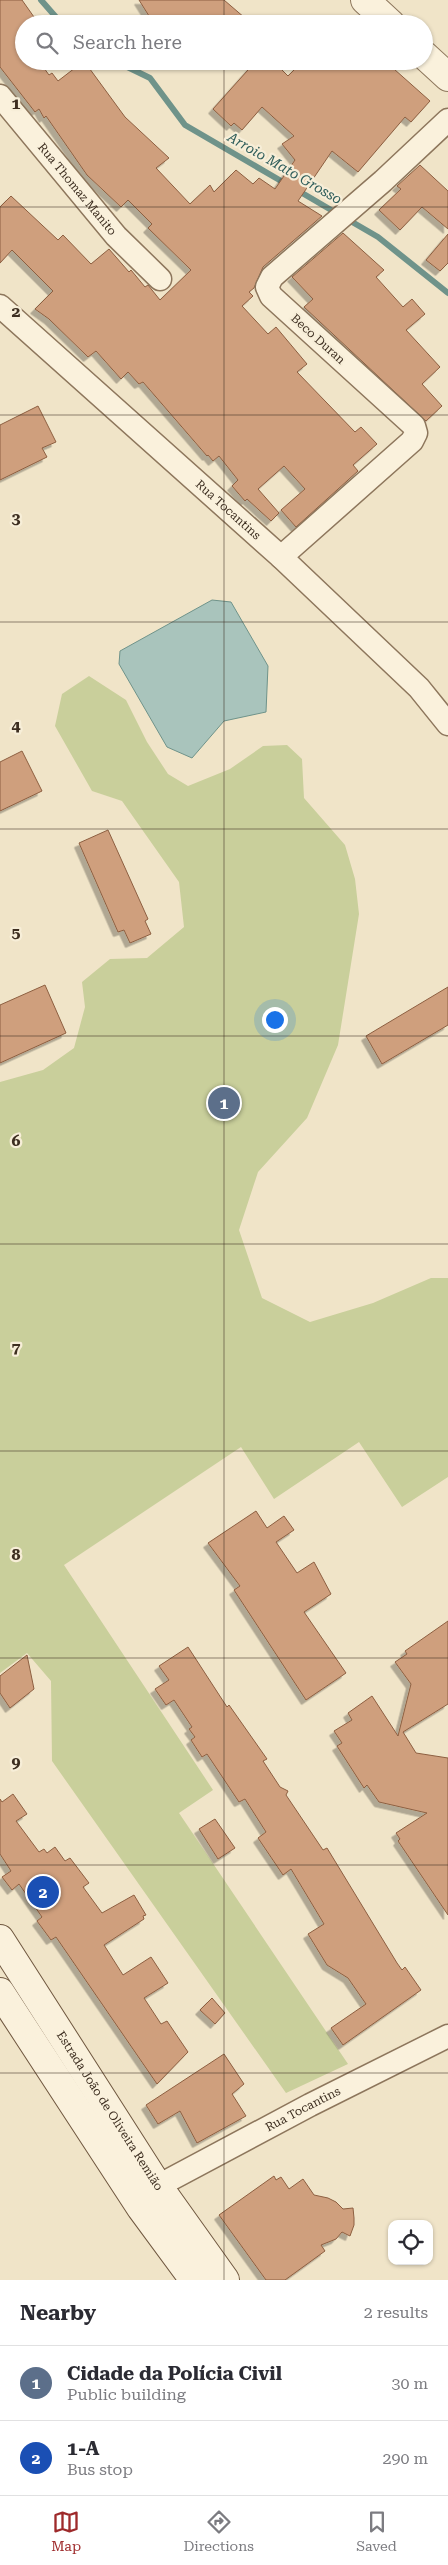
<!DOCTYPE html>
<meta charset="utf-8">
<style>
body{margin:0;font-family:"Roboto Serif",serif;background:#f2f2f3;color:#2b2b33}
.controls{position:absolute;right:15px;bottom:15px;display:grid;overflow:hidden;border-radius:10px;box-shadow:0 1px 4px #0004}
.controls button{width:45px;height:45px;display:grid;place-items:center;padding:0;border:0;border-bottom:1px solid #e1e1e2;background:#fff;color:#2b2b33;font:25px sans-serif}
.you{position:absolute;left:274px;top:1019px;width:18px;height:18px;margin:-12px;border:4px solid #fff;border-radius:50%;background:#1a73e8;box-shadow:0 0 0 8px #1a73e833}
.badge{display:grid;place-items:center;width:32px;height:32px;border-radius:50%;background:#9e2a2b;color:#fff;font-size:16px;font-weight:700}
.pin{position:absolute;translate:-50% -50%;border:2px solid #fff;box-shadow:0 1px 5px #0006}
.list{margin:0;padding:0;list-style:none}
h2{display:flex;justify-content:space-between;align-items:center;height:65px;margin:0;padding:0 20px;font-size:21px}
h2 small{font-size:16px;font-weight:400;color:#7c7c81}
.list li{display:grid;grid-template-columns:32px 1fr auto;gap:15px;align-items:center;box-sizing:border-box;height:75px;padding:0 20px;border-top:1px solid #e1e1e2}
.list b{display:block;font-size:19px;white-space:nowrap}
.list p{margin:0;font-size:16px;white-space:nowrap;color:#7c7c81}
.list em{font-size:16px;font-style:normal;color:#7c7c81}
.icon{flex:none;width:28px;height:28px;fill:none;stroke:currentColor;stroke-width:2;stroke-linecap:round;stroke-linejoin:round}
.map{position:relative;flex:none;width:448px;height:2280px;overflow:hidden}
.search{position:absolute;background:#fff;box-shadow:0 1px 4px #0004;left:15px;right:15px;top:15px;height:55px;display:flex;align-items:center;gap:12px;box-sizing:border-box;padding:0 18px;border-radius:28px;color:#7c7c81;font-size:19px}
.sheet{height:215px;background:#fff}
nav{display:flex;justify-content:space-around;align-items:center;box-sizing:border-box;height:70px;border-top:1px solid #e1e1e2;background:#fff;font-size:14px;color:#7c7c81}
nav a{display:grid;justify-items:center;gap:2px}
nav .on{color:#9e2a2b}
.map>svg:first-child{display:block}
.green{fill:#c9cf9b}
.water{fill:#a9c4bc;stroke:#6f938a}
.lines{fill:none;stroke-linecap:round;stroke-linejoin:round}
.stream{stroke:#6f938a;stroke-width:6}
.building{fill:#cf9f7d;stroke:#8d5f41;filter:url(#shadow)}
.minor-casing{stroke:#8d765c;stroke-width:25}
.tertiary-casing{stroke:#8d765c;stroke-width:30}
.secondary-casing{stroke:#6f573f;stroke-width:30}
.minor{stroke:#faf1dc;stroke-width:22}
.tertiary{stroke:#faf1dc;stroke-width:28}
.secondary{stroke:#faf1dc;stroke-width:28}
.grid{fill:none;stroke:#3d2e20;stroke-width:1;stroke-opacity:0.55}
.labels{text-anchor:middle;stroke-width:4.5;stroke-linejoin:round;paint-order:stroke}
.street-label{font-size:12px;fill:#3d2e20;stroke:#f7eed8}
.water-label{font-size:14px;font-style:italic;fill:#2f5d5a;stroke:#f7eed8}
.grid-label{font-size:16px;text-anchor:middle;font-weight:bold;fill:#3d2e20;stroke:#f7eed8;stroke-width:4.5;stroke-linejoin:round;paint-order:stroke}
</style>
<div class="map">
<svg width="448" height="2280" viewBox="0 0 448 2280">
<defs>
<filter id="shadow"><feDropShadow dx="-4.5" dy="4.5" stdDeviation="0" flood-color="#0004"/></filter>
</defs>
<rect width="100%" height="100%" fill="#f0e4c8"/>
<!-- green -->
<polygon class="green" points="89,676 126,700 147,742 168,774 188,786 230,769 263,746 287,745 302,759 304,798 345,845 355,879 359,914 338,1045 307,1118 258,1172 239,1230 262,1298 310,1322 373,1303 431,1278 448,1278 448,1477 402,1507 359,1442 274,1499 241,1447 64,1565 213,1790 179,1813 348,2064 286,2093 52,1761 51,1681 27,1653 0,1673 0,1082 43,1070 74,1048 85,1007 82,982 110,959 147,958 184,927 179,882 122,801 92,791 55,726 62,694"/>
<!-- water -->
<polygon class="water" points="212,600 231,602 268,666 266,712 224,721 192,758 167,747 119,664 120,651"/>
<g class="lines">
<!-- stream -->
<g class="stream">
<polyline points="41,0 62,24"/>
<polyline points="115,61 150,78 185,125 288,185"/>
<polyline points="297,190 338,214"/>
<polyline points="347,219 378,237 448,293"/>
</g>
</g>
<!-- building -->
<g class="building">
<polygon points="0,0 22,0 34,17 24,24 24,61 39,61 49,75 52,73 58,81 84,61 125,117 169,158 156,168 190,204 210,185 214,192 236,170 253,184 259,178 275,189 295,160 282,144 294,136 262,107 242,130 234,123 231,126 213,109 256,61 273,61 288,76 303,61 385,61 430,101 411,122 405,117 358,172 332,151 298,201 322,216 263,267 254,288 249,292 253,296 242,306 268,334 276,327 307,364 297,372 355,432 361,427 377,444 353,465 358,471 296,527 281,510 305,489 284,466 258,489 279,513 271,521 247,499 245,501 232,486 238,480 219,456 213,461 208,455 207,456 143,382 139,384 128,372 121,379 96,351 88,357 49,319 35,309 53,291 12,250 0,263 0,207 11,196 58,240 63,235 91,264 109,249 129,272 131,270 145,287 148,285 160,300 191,270 148,228 152,224 128,200 121,207 87,175 46,116 44,118 39,109 35,112 0,67"/>
<polygon points="139,0 224,0 252,24 154,24"/>
<polygon points="420,165 448,191 448,229 422,207 400,230 379,210 401,189 397,186"/>
<polygon points="343,233 384,270 376,277 403,307 412,299 425,314 406,330 440,367 422,384 442,406 426,421 304,307 313,299 292,277"/>
<polygon points="448,234 448,263 440,271 426,260"/>
<polygon points="38,406 56,442 42,448 47,457 0,480 0,425"/>
<polygon points="22,751 42,791 0,811 0,762"/>
<polygon points="108,830 148,919 145,921 151,934 130,943 124,930 118,932 79,843"/>
<polygon points="45,985 66,1033 0,1063 0,1005"/>
<polygon points="448,987 448,1025 382,1064 366,1036"/>
<polygon points="256,1511 267,1528 284,1516 294,1530 276,1542 297,1573 314,1562 331,1594 304,1612 346,1673 306,1700 234,1590 240,1586 208,1543"/>
<polygon points="448,1621 448,1704 403,1732 416,1753 448,1758 448,1915 398,1841 400,1839 396,1833 427,1813 379,1802 367,1785 364,1788 337,1746 342,1743 334,1731 352,1720 348,1713 372,1696 398,1736 411,1684 395,1662 407,1654 405,1651"/>
<polygon points="188,1647 227,1707 229,1705 267,1759 263,1761 280,1787 288,1791 286,1795 321,1847 323,1850 327,1848 397,1963 402,1970 405,1967 421,1990 343,2045 331,2028 366,2004 348,1978 327,1965 308,1934 324,1924 291,1869 283,1875 258,1838 266,1832 245,1799 239,1802 207,1754 202,1757 191,1740 195,1737 189,1729 192,1727 174,1700 166,1705 155,1689 169,1680 159,1666"/>
<polygon points="27,1655 34,1689 10,1708 0,1693 0,1676"/>
<polygon points="13,1794 27,1814 16,1821 39,1852 44,1849 47,1853 55,1847 65,1861 70,1858 89,1883 83,1887 102,1913 134,1895 146,1915 143,1916 144,1919 104,1945 123,1975 151,1957 168,1983 144,1998 161,2024 167,2021 188,2052 157,2084 56,1937 51,1940 37,1921 42,1917 19,1884 12,1890 2,1877 11,1871 0,1854 0,1799 2,1802"/>
<polygon points="215,1819 235,1848 218,1859 199,1829"/>
<polygon points="212,1998 225,2013 215,2024 200,2010"/>
<polygon points="224,2054 244,2084 232,2094 246,2116 197,2143 180,2111 158,2124 146,2105"/>
<polygon points="274,2176 276,2180 281,2177 289,2189 303,2179 314,2195 328,2198 336,2202 343,2209 353,2208 354,2218 354,2225 350,2236 342,2232 336,2239 321,2245 325,2251 285,2280 266,2280 219,2215"/>
</g>
<g class="lines">
<defs>
<g id="minor">
<path id="s1" d="M 0,96 L 116,236 L 160,279"/>
<path id="s2" d="M 0,306 L 281,557 L 419,688 L 448,724"/>
<polyline points="281,557 412,441 416,433 414,426 271,296 267,287 272,277 383,181 448,120"/>
<path id="s3" d="M 158,2186 L 310,2105 L 448,2036"/>
</g>
<g id="tertiary">
<polyline points="365,0 391,24"/>
<polyline points="424,55 448,77"/>
</g>
<g id="secondary">
<path id="s4" d="M 0,1939 L 158,2186 L 225,2280"/>
<polyline points="0,1992 141,2208 194,2280"/>
</g>
</defs>
<!-- minor casing -->
<use href="#minor" class="minor-casing"/>
<!-- tertiary casing -->
<use href="#tertiary" class="tertiary-casing"/>
<!-- secondary casing -->
<use href="#secondary" class="secondary-casing"/>
<!-- minor -->
<use href="#minor" class="minor"/>
<!-- tertiary -->
<use href="#tertiary" class="tertiary"/>
<!-- secondary -->
<use href="#secondary" class="secondary"/>
</g>
<!-- grid -->
<path class="grid" d="M 224,0 L 224,24M 224,61 L 224,2280M 0,207 L 448,207M 0,415 L 448,415M 0,622 L 448,622M 0,829 L 448,829M 0,1036 L 448,1036M 0,1244 L 448,1244M 0,1451 L 448,1451M 0,1658 L 448,1658M 0,1865 L 448,1865M 0,2073 L 448,2073"/>
<g class="labels">
<!-- street labels -->
<g class="street-label">
<text dy="4" stroke="none"><textPath href="#s1" startOffset="121">Rua Thomaz Manito</textPath></text>
<text transform="translate(318 339) rotate(42)" y="4">Beco Duran</text>
<text dy="4" stroke="none"><textPath href="#s2" startOffset="306">Rua Tocantins</textPath></text>
<text dy="4" stroke="none"><textPath href="#s3" startOffset="164">Rua Tocantins</textPath></text>
<text dy="4" stroke="none"><textPath href="#s4" startOffset="204">Estrada João de Oliveira Remião</textPath></text>
</g>
<!-- water labels -->
<g class="water-label">
<text transform="translate(285 168) rotate(30)" y="5">Arroio Mato Grosso</text>
</g>
</g>
<g class="grid-label">
<text x="16" y="109">1</text>
<text x="16" y="317">2</text>
<text x="16" y="524">3</text>
<text x="16" y="731">4</text>
<text x="16" y="938">5</text>
<text x="16" y="1146">6</text>
<text x="16" y="1353">7</text>
<text x="16" y="1560">8</text>
<text x="16" y="1768">9</text>
</g>
</svg>
<div class="controls">
<button><svg class="icon" aria-label="locate" viewBox="0 0 24 24"><circle cx="12" cy="12" r="6"/><path d="M12 2v4M12 18v4M2 12h4M18 12h4"/></svg></button>
</div>
<div class="you"></div>
<div class="pin badge" style="left:224px;top:1103px;background:#5c6f8a">1</div>
<div class="pin badge" style="left:43px;top:1892px;background:#1a4fb4">2</div>
<div class="search"><svg class="icon" aria-label="search" viewBox="0 0 24 24"><circle cx="10" cy="10" r="6"/><path d="M15 15l6 6"/></svg>Search here</div>
</div>
<section class="sheet">
<h2>Nearby<small>2 results</small></h2>
<ul class="list">
<li><span class="badge" style="background:#5c6f8a">1</span><div><b>Cidade da Polícia Civil</b><p>Public building</p></div><em>30 m</em></li>
<li><span class="badge" style="background:#1a4fb4">2</span><div><b>1-A</b><p>Bus stop</p></div><em>290 m</em></li>
</ul>
</section>
<nav>
<a class="on"><svg class="icon" aria-label="map" viewBox="0 0 24 24"><path d="M3 6l6-2 6 2 6-2v14l-6 2-6-2-6 2zM9 4v14M15 6v14"/></svg>Map</a>
<a><svg class="icon" aria-label="directions" viewBox="0 0 24 24"><path d="M12 3l9 9-9 9-9-9zM9 14v-3h6M13 9l2 2-2 2"/></svg>Directions</a>
<a><svg class="icon" aria-label="saved" viewBox="0 0 24 24"><path d="M7 4h10v16l-5-4-5 4z"/></svg>Saved</a>
</nav>
